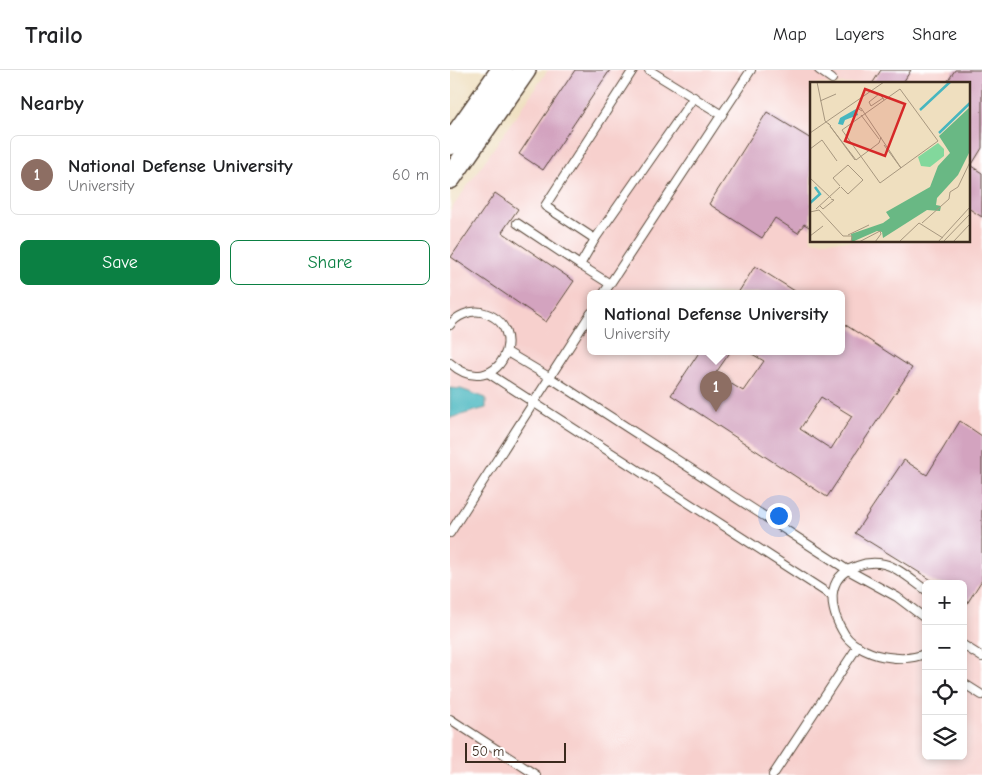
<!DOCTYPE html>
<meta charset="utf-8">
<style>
body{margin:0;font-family:"Comic Neue",sans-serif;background:#f2f2f2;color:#202124}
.controls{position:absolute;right:15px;bottom:15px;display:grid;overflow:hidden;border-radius:8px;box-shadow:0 2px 8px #0003}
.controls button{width:45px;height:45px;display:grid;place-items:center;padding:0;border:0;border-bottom:1px solid #e0e0e0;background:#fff;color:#202124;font:25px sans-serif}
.scale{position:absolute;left:15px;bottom:12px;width:101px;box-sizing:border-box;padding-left:5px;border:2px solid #3b2a1e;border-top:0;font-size:14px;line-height:18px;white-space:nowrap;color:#3b2a1e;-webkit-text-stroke:4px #fff;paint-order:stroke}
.you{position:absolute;left:328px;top:445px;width:18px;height:18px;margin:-12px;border:4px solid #fff;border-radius:50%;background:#1a73e8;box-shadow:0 0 0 8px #1a73e833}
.badge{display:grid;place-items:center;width:32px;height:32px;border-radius:50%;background:#0b8043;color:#fff;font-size:16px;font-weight:700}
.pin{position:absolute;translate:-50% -41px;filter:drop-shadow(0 1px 2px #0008)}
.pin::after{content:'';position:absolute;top:26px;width:18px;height:15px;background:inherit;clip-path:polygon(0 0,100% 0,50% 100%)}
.popup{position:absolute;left:137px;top:220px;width:258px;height:65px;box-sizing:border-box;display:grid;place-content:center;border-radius:8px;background:#fff;filter:drop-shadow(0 1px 4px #0005);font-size:16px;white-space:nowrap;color:#757577}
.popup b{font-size:19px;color:#202124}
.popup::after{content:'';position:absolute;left:50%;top:100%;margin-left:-10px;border:10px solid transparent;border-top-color:#fff}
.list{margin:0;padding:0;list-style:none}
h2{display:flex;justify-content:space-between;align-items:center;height:65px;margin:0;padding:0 20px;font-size:21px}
h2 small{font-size:16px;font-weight:400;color:#757577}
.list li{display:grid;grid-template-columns:32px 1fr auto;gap:15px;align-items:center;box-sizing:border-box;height:80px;margin:0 10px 10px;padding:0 10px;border:1px solid #e0e0e0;border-radius:8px}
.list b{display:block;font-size:19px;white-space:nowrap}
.list p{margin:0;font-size:16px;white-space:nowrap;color:#757577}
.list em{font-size:16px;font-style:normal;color:#757577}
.actions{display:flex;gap:10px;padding:15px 20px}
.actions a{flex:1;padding:11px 0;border:1px solid #0b8043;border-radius:8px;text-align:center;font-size:18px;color:#0b8043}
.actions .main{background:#0b8043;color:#fff}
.icon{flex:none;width:28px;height:28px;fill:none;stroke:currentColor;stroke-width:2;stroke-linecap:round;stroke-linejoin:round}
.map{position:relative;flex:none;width:532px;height:705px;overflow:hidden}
header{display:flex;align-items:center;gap:30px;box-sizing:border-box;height:70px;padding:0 25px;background:#fff;border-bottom:1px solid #e0e0e0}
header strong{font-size:24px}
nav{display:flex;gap:28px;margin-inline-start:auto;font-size:18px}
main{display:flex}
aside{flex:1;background:#fff}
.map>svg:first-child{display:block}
.built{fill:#f7d0cd;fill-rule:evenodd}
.water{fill:#47b6bf;stroke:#41706e}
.building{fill:#d3a3bf;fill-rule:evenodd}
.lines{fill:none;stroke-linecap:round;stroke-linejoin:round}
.lane-casing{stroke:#564536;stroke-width:10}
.secondary-casing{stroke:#564536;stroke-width:24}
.lane{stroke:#fff;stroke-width:8}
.secondary{stroke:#fff;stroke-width:21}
.inset-river{fill:none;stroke:#47b6bf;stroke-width:2.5}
.inset-road{fill:none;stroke:#a7977f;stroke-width:1}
.view{fill:#d62828;fill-opacity:0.15;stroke:#d62828;stroke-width:2.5}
.inset-edge{fill:none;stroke:#3b2a1e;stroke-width:2.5}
</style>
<header>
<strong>Trailo</strong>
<nav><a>Map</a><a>Layers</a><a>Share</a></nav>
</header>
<main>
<aside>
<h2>Nearby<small></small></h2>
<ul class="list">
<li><span class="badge" style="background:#8d6e63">1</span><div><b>National Defense University</b><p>University</p></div><em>60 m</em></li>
</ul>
<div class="actions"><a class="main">Save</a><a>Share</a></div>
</aside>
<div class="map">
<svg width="532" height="705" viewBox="0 0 532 705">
<rect width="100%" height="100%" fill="#fff"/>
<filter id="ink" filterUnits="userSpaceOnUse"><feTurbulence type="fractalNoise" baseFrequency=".02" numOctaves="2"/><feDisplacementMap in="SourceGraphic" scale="10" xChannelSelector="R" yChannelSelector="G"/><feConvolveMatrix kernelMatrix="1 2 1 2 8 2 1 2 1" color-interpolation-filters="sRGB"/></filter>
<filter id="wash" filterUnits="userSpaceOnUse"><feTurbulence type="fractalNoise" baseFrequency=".0096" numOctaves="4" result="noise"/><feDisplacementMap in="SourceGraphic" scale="20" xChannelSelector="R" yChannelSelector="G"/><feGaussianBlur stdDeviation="1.12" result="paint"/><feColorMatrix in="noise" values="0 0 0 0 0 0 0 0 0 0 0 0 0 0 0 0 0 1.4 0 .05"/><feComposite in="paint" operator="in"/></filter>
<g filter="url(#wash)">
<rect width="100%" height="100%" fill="#efdfbf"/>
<!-- built -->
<path class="built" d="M 98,0 L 532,0 L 532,705 L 0,705 L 0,141 ZM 361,14 L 518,14 L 518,171 L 361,171 ZM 141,223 L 391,223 L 391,281 L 141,281 ZM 476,514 L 513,514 L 513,686 L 476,686 Z"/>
<!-- water -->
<polygon class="water" points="0,318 11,319 36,328 36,338 0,348"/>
<g id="blocks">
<!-- building -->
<g class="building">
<polygon points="125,0 160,0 93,100 69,84"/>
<polygon points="431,0 461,0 452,14 422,14"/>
<polygon points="505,0 532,0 532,78 521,96 532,103 532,147 518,138 518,14 496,14"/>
<polygon points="317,42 361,69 361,158 354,154 348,163 325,148 312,168 259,134"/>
<polygon points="45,123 68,139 52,162 124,211 96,252 1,187"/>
<polygon points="305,196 348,223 288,223"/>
<path d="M 391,252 L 462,298 L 377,427 L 221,325 L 250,281 L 281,281 L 265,304 L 293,321 L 314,291 L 297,281 L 391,281 ZM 371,327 L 402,346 L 381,379 L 350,359 Z"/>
<polygon points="510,351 532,366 532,510 513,540 513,514 488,514 405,463 454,390 477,405"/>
</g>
</g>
</g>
<g filter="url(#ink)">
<use href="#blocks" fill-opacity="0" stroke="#564536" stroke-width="1"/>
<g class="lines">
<defs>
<g id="lane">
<polyline points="183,0 95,136 145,169 244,27"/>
<polyline points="199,0 272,45"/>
<polyline points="369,0 382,9"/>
<polyline points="67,153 130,195"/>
<polyline points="145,169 130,195 160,214"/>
<polyline points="154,223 301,0"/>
<path d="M 0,255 C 6,246 20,240 31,242 C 85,255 47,335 0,293"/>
<polyline points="57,282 99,307 396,499 447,527 476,549"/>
<polyline points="38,303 382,526"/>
<polyline points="0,463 141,243"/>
<path d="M 476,520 C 464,512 448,497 434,494 C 425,492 415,493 407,496 C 374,507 379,540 395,565 C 403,577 425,586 438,587 C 451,589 464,589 476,583"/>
<polyline points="513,575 532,587"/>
<polyline points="513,613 532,625"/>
<polyline points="0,649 86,705"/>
<polyline points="323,705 408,576"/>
</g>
<g id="secondary">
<polyline points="0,74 52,0"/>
<polyline points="0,108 75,0"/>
</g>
</defs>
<!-- lane casing -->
<use href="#lane" class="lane-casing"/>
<!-- secondary casing -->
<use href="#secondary" class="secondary-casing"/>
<!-- lane -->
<use href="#lane" class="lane"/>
<!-- secondary -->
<use href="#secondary" class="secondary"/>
</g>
</g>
<!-- overview -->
<g transform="translate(360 12)">
<rect width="160" height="160" fill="#efdfbf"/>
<path d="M 128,61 L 134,67 L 134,74 L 120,85 L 111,84 L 108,75 Z" fill="#82d89c"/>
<path d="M 160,25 L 160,69 L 148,93 L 127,116 L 126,123 L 131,124 L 130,129 L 117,128 L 73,156 L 72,150 L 67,149 L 42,160 L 41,152 L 73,141 L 80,136 L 76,130 L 120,105 L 128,84 L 140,71 L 129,54 Z" fill="#69b884"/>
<path d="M 46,27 L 48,33 L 35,38 L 33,43 L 28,42 L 30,36 Z" fill="#47b6bf"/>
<path class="inset-river" d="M 110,28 L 140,0M 129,51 L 160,21M 0,121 L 10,112 L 5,105"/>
<path class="inset-road" d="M 7,0 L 15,39 L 21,44 L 18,41M 90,7 L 128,59 L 70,101 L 32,48 ZM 73,16 L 61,24 L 59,20 L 69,12 L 73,16 L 74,18M 10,19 L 26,12M 52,29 L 47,26 L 51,26 L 91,86 L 74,63M 51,33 L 69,57M 20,44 L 46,78M 20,44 L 45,78M 0,51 L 74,0M 0,67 L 12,58 L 27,79M 46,78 L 69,61 L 71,55M 0,96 L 21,116M 30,104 L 23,96 L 38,83 L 53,98 L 38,112 L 31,105M 10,124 L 13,127 L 24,118 L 21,117M 6,127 L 30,105M 0,130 L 9,128 L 33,154 L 42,154 L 41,160M 112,141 L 139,117 L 140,110 L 148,105 L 160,80M 38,153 L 59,143M 0,154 L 13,144M 49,160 L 70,149 L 71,152 L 65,160M 89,160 L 109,141 L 133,156M 128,160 L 160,125M 133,160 L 160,132M 143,160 L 160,142"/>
<path class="view" d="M 55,7 L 95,22 L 75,74 L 35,59 Z"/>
<rect width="160" height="160" class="inset-edge"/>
</g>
</svg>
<div class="controls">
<button>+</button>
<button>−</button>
<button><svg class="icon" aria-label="locate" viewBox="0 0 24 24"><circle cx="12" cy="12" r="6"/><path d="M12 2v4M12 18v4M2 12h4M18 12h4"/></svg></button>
<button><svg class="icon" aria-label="layers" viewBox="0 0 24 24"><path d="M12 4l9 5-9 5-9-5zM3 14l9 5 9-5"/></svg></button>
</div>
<div class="scale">50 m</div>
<div class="you"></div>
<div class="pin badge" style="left:266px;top:342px;background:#8d6e63">1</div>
<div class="popup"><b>National Defense University</b>University</div>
</div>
</main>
